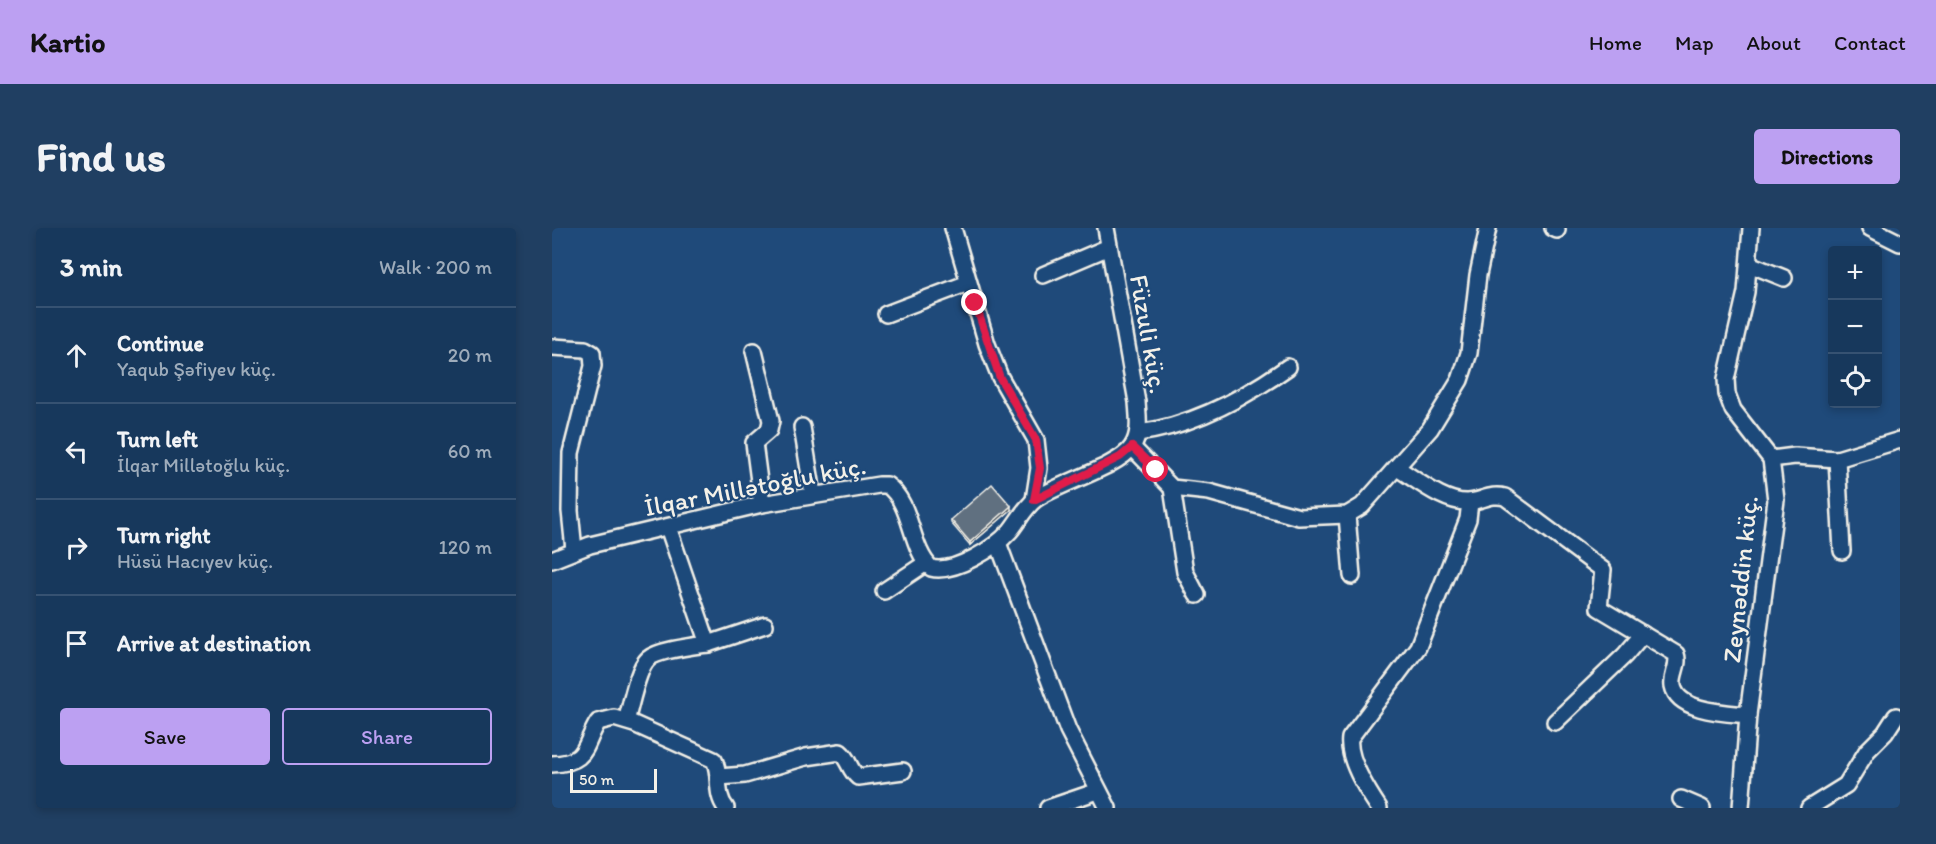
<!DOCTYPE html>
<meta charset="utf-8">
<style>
body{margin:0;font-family:Itim,sans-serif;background:#203f62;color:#f1f3f6}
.controls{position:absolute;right:18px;top:18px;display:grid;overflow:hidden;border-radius:6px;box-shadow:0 3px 9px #0003}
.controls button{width:54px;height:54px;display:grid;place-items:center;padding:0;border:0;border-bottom:2px solid #365272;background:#17385c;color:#f1f3f6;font:30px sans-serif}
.scale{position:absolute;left:18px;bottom:15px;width:87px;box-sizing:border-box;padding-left:6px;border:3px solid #f4f1e8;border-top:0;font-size:16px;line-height:21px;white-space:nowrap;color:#f4f1e8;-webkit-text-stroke:4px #1f4a7a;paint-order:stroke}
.stop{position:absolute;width:18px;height:18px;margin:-14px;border:4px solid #e11d48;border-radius:50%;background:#fff}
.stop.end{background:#e11d48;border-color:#fff;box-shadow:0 2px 6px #0008}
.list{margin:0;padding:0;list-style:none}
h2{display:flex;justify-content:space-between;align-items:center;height:78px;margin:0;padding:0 24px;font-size:26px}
h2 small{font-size:20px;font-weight:400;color:#9eacbb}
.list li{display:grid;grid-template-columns:39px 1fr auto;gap:18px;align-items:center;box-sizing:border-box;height:96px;padding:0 24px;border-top:2px solid #365272}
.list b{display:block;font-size:22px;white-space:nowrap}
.list p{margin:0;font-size:20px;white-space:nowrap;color:#9eacbb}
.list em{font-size:20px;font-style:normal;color:#9eacbb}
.actions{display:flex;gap:12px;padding:18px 24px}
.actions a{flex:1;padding:14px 0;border:2px solid #bca0f2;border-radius:6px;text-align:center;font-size:21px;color:#bca0f2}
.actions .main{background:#bca0f2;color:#111}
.icon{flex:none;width:33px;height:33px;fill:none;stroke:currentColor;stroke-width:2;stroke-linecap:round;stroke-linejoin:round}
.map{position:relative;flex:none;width:1348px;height:580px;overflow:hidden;border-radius:6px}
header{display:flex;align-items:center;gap:36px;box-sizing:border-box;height:84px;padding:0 30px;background:#bca0f2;color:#111}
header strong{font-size:28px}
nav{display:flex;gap:33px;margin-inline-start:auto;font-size:21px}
.intro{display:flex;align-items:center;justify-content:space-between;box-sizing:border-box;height:144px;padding:0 36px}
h1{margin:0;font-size:42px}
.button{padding:15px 27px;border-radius:6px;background:#bca0f2;color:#111;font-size:21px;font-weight:700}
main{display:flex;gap:36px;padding:0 36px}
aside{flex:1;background:#17385c;border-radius:6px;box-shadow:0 3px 9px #0003}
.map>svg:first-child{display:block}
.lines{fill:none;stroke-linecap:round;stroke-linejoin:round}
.minor-casing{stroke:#f4f1e8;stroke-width:20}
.minor{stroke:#1f4a7a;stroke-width:15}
.wall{fill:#535f6e;stroke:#f4f1e8;stroke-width:1.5}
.shaded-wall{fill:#434e5a;stroke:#f4f1e8;stroke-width:1.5}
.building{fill:#606f80;stroke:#f4f1e8;stroke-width:1.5}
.route{stroke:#e11d48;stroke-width:8}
.labels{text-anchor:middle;stroke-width:4.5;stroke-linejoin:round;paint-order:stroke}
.street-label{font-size:26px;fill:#f4f1e8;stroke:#1f4a7a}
</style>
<header>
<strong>Kartio</strong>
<nav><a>Home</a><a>Map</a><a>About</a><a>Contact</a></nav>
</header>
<div class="intro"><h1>Find us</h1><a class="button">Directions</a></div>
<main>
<aside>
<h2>3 min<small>Walk · 200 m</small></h2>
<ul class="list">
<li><svg class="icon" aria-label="ahead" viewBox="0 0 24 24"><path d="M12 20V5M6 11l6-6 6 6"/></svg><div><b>Continue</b><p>Yaqub Şəfiyev küç.</p></div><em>20 m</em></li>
<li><svg class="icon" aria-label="left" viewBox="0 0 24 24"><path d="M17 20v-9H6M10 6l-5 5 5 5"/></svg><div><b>Turn left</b><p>İlqar Millətoğlu küç.</p></div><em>60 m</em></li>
<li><svg class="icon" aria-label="right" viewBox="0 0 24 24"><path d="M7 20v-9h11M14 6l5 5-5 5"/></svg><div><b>Turn right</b><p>Hüsü Hacıyev küç.</p></div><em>120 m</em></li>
<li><svg class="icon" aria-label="arrive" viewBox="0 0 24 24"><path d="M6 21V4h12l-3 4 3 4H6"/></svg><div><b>Arrive at destination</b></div></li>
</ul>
<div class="actions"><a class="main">Save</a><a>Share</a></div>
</aside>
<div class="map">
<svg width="1348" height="580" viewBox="0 0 1348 580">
<rect width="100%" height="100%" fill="#1f4a7a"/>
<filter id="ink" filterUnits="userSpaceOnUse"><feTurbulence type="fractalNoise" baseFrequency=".0167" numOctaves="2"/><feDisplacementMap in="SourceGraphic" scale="12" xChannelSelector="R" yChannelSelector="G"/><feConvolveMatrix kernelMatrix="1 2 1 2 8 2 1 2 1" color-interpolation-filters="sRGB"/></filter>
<g filter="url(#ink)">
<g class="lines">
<defs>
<g id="minor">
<polyline points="401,0 435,116 448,149 484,212 487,240 482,272"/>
<polyline points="1001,0 1005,2"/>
<polyline points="1318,0 1348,15"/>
<polyline points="1197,36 1232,50"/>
<polyline points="491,47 557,19"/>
<polyline points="334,86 416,55"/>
<polyline points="0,119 33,121 40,125 41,138 19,225 18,283 22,322"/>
<polyline points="202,123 219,193 217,202 202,215 210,276"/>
<polyline points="250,199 261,266"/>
<path d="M 586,205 C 641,198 691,171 736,139"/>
<polyline points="580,219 620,260 657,264 747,289 795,287 810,278 878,201 908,152 917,125 926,47 936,0"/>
<polyline points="1219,231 1243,228 1285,231 1348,212"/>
<polyline points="1285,231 1290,323"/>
<path d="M 845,240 C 865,252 892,275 916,274 C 930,273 939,265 953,269 L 1051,342 L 1047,380 L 1124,426 C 1128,437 1119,447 1121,458 C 1126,484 1176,485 1196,487"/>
<polyline points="620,260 633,344 645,367"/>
<polyline points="795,287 800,348"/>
<polyline points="446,315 516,502 556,580"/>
<path d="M 0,332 L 38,317 L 210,276 L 327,257 L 335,257 C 361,276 357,318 379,340 C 402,346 443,320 458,303 C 467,292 473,279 484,271 C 507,255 566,239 580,219 C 589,205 586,189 585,174 L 554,0"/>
<polyline points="332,363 374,335"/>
<polyline points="156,416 213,397"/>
<path d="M 74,493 C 79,478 85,441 96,431 C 106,422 142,418 156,416 L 116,299"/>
<polyline points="1003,494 1073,427 1091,406"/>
<path d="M 0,536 C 37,535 31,518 46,494 L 62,490 L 82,496 L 162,532 C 170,548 162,565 174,580"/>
<path d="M 167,549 L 193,547 L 254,529 L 288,524 C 297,531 297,542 306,549 L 351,543"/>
<polyline points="1129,571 1150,580"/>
<polyline points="496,580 546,563"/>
<path d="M 827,580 C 815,562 795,531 798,510 L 866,419 L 916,291 L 918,274"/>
<polyline points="1189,580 1196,487 1224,272 1219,231 1181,182 1175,166 1174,151 1194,64 1199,0"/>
<polyline points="1257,580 1294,557 1315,523 1333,505 1344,488"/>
</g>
</defs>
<!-- minor casing -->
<use href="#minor" class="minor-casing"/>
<!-- minor -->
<use href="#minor" class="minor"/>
</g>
<!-- wall -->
<polygon class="wall" points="459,282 418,317 399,295 399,292"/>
<!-- shaded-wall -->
<polygon class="shaded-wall" points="459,278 459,282 418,317 418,314"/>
<!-- building -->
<polygon class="building" points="440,256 459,278 418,314 399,292"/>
</g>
<g class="lines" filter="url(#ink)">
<!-- route -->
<polyline class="route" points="423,75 448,150 484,212 488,240 482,272 568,229 580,219 604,242"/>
</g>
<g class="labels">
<!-- street labels -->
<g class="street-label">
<text transform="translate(597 106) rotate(80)" y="9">Füzuli küç.</text>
<text transform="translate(203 258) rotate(-11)" y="9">İlqar Millətoğlu küç.</text>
<text transform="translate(1188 351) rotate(-84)" y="9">Zeynəddin küç.</text>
</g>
</g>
</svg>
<div class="controls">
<button>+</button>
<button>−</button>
<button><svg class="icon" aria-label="locate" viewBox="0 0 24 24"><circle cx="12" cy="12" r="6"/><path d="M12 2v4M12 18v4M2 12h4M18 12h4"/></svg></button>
</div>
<div class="scale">50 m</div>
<div class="stop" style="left:604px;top:242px"></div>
<div class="stop end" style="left:423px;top:75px"></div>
</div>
</main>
